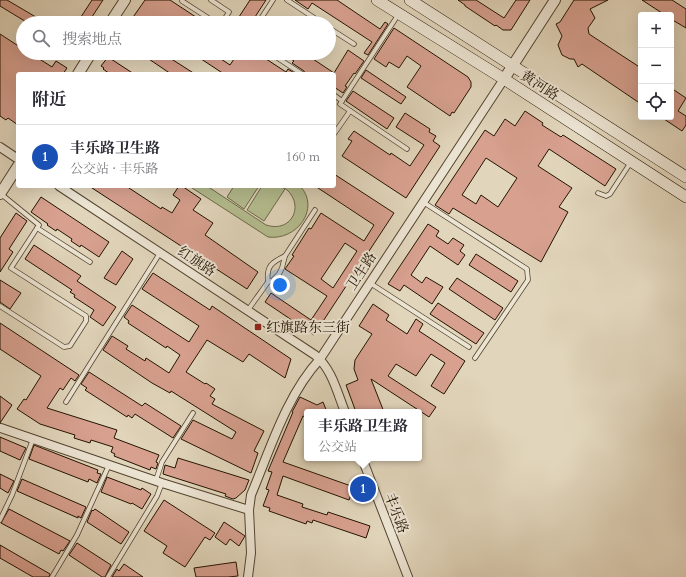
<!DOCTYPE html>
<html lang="zh">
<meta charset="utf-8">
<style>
body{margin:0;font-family:Cardo,"Noto Serif SC",serif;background:#f2f2f3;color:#2b2b33}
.controls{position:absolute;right:12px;top:12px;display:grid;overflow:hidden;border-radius:4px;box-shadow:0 4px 16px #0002}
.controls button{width:36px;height:36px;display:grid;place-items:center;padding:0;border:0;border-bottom:1px solid #e1e1e2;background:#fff;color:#2b2b33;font:20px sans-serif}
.you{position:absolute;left:280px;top:285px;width:14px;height:14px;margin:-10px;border:3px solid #fff;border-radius:50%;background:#1a73e8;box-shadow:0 0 0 6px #1a73e833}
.badge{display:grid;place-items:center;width:26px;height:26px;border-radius:50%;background:#1a73e8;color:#fff;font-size:13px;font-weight:700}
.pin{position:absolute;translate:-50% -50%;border:2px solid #fff;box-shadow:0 1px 4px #0006}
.popup{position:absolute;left:304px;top:409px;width:118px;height:52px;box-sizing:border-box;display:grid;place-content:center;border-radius:4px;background:#fff;filter:drop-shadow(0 1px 3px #0005);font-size:13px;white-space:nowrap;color:#7c7c81}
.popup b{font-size:15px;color:#2b2b33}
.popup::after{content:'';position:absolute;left:50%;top:100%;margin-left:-8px;border:8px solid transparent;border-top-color:#fff}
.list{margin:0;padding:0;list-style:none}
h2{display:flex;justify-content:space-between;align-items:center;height:52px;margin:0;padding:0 16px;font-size:17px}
h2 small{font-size:13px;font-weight:400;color:#7c7c81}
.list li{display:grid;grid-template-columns:26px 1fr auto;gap:12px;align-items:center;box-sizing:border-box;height:64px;padding:0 16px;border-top:1px solid #e1e1e2}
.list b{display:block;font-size:15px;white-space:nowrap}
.list p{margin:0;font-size:13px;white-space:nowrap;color:#7c7c81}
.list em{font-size:13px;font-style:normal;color:#7c7c81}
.icon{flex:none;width:22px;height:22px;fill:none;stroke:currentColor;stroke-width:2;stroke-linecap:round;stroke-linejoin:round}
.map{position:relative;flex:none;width:686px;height:577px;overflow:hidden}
.search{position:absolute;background:#fff;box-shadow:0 4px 16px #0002;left:16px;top:16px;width:320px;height:44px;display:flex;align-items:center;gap:10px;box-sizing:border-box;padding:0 14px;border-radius:22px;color:#7c7c81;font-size:15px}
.panel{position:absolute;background:#fff;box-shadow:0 4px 16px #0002;left:16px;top:72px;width:320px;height:116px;border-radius:4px}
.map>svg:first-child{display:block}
.green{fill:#b4bd8f;stroke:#6c6848}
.building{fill:#d7a08f;stroke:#231300;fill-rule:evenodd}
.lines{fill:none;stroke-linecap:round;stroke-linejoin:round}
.service-casing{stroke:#52442f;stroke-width:5.5}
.minor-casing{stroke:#52442f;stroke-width:10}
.tertiary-casing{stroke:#52442f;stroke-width:12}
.secondary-casing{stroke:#231300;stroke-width:12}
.service{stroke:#ece4d3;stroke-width:4}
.minor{stroke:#ece4d3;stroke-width:8}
.tertiary{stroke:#ece4d3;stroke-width:10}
.secondary{stroke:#ece4d3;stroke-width:11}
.poi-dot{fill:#8f2418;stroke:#ece4d3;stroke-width:1.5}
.labels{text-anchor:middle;stroke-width:4;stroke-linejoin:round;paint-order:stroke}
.street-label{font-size:14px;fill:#231300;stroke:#ece4d3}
.poi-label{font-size:14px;fill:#231300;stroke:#ece4d3;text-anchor:start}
</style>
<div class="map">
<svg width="686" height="577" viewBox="0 0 686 577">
<rect width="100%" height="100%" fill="#e1d5bb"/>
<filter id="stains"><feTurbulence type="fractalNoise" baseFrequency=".005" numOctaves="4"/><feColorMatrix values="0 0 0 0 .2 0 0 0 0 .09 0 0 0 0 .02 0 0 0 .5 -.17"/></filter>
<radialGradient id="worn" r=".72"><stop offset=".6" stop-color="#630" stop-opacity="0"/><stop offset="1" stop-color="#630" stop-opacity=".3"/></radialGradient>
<!-- green -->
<g class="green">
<path d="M 189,186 L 207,186 L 266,225 C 293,234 307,202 282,186 L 300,186 C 321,208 297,241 268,237 Z"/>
<polygon points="234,186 259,186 244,209 227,197"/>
<polygon points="262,186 280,186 285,189 264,221 247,210"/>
</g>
<!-- building -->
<g class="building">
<polygon points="0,0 7,0 46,23 28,23 0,6"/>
<polygon points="92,0 103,0 88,23 77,23"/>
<polygon points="145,0 170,0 205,23 129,23"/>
<polygon points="250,0 266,0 255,17 257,18 255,23 235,23"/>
<polygon points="295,0 337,0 380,29 385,22 388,24 368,55 364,53 372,42 312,3 308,9"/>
<polygon points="458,0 476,0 504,18 516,0 530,0 511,30 503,30 496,25 495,26 465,6 465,5"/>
<polygon points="574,0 608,0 590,9 595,18 588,28 589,34 641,68 641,104 582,64 578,67 574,59 570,59 562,55 558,45 562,36 556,24 560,22"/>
<polygon points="642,0 672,0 686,9 686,28 671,19 671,15 665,15"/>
<polygon points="394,28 468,77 471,82 471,87 454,113 452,112 450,116 407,87 421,66 407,56 399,68 389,62 386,67 374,59"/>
<polygon points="0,34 23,49 23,53 30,53 52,67 56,61 67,68 63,74 18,74 18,125 8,118 6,120 0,116"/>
<polygon points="348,50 364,61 355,74 354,73 345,86 347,87 343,93 334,87 334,74 305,74 304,71 292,63 294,61 282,53 304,53 334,73"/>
<polygon points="140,53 162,53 195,74 171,74"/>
<polygon points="192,53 212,53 230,65 238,53 257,53 286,72 288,69 296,74 224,74"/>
<polygon points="108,57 134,74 110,74 103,69 104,68 101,66"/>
<polygon points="366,70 406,97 401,104 361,78"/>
<polygon points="671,88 686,98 678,111 686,116 686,125 682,131 661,117 671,117"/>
<polygon points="353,91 394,118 387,129 346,101"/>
<path d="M 525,111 L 543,123 L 542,125 L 561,137 L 563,135 L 616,169 L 605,186 L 549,149 L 538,166 L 572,188 L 559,207 L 568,212 L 541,262 L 453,208 L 449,214 L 435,205 L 485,130 L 494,136 L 505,119 L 515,126 ZM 486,158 L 517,178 L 498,207 L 481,195 L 476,204 L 462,195 Z"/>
<polygon points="405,113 430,129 429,132 436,136 433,141 440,146 406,198 342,156 352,141 348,139 354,131 390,155 391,153 410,166 424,145 396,127"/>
<path d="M 334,174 L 394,213 L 314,335 L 265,302 L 271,293 L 311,320 L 327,296 L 285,269 L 294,256 L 292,255 L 309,228 L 311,229 L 321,213 L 364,241 L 374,225 L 315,186 L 334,186 ZM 345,243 L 357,251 L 333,288 L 321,279 Z"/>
<polygon points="89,186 126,186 161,209 162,207 172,213 180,200 173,195 179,186 182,186 201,199 193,210 213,223 205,235 258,272 247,289"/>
<polygon points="41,197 109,242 99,257 81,245 80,247 71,241 72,239 57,229 56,231 47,225 48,224 31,212"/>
<polygon points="16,213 27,221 9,249 13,252 0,272 0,238"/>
<polygon points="428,224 439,231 436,236 448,244 453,238 464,245 460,251 465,255 458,265 430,246 411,275 422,283 426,277 443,287 432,304 404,285 400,291 388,284"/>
<polygon points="34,245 81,276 77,281 116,307 103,326 90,317 94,310 74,297 75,295 70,292 72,290 25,259"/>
<polygon points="122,251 133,259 116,285 104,278"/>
<polygon points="476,254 518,281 511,292 469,265"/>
<polygon points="153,273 210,310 212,306 291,359 285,378 249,354 243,362 207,340 186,372 205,384 206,383 215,389 210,396 215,399 212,404 264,431 254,451 258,453 251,473 181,439 193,420 232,439 236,432 171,391 170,393 152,383 103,350 112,336 128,346 126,349 145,361 146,358 169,373 180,355 167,346 166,348 128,323 129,321 124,317 132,305 189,342 199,326 142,289"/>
<polygon points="457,278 503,308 495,320 449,289"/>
<polygon points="0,280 21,293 10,309 0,302"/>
<polygon points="438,303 484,333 476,344 430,314"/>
<polygon points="373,304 389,315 386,320 407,334 416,319 423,324 419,331 465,361 444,394 431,386 445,363 431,354 416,376 396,364 388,376 436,407 429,417 371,379 384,412 356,412 346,385 358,380 354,369 355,360 372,334 359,326"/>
<polygon points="0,323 79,375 75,381 71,378 63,390 60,388 47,408 117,430 114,438 159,455 156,462 158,463 156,469 151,467 150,470 114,456 115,454 111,452 113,447 91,440 90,443 74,438 75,435 40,424 17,409 24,399 26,400 41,376 0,349"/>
<polygon points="89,372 142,406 145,403 181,426 173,438 135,414 132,418 128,415 127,417 85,390 87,388 81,384"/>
<polygon points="0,396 12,405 0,423"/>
<polygon points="300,397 317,405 323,402 327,412 307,412 307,418 303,416 283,462 354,487 349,500 283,476 277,495 303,504 302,507 327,515 328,512 370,526 366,538 313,520 312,523 307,521 306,524 269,511 270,508 263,506 269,490 266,489 272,472 268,471 293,412 292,412"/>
<polygon points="0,437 26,448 20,460 0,451"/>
<polygon points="34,445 98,470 97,473 101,474 97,483 89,479 88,482 29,459"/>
<polygon points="178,458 249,480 245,490 236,498 233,499 225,496 226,494 163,474 165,465 175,468"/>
<polygon points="0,474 14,481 8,493 0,488"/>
<polygon points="107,477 141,490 142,488 151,494 142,509 132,503 131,504 101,492"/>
<polygon points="22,479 86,507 81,518 78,516 78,518 17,491"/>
<polygon points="164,500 215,533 210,540 205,537 185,567 163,553 167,546 144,531"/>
<polygon points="9,509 70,541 63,551 61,550 59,554 1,523"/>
<polygon points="95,509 129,532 121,544 87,522 92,510 93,511"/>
<polygon points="224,522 245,536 239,546 230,539 226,545 215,537"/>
<polygon points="77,543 111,565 105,577 102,577 69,555"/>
<polygon points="0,545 50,574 49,577 33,577 0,558"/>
<polygon points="236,562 238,576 228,577 196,577 194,568"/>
<polygon points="124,564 143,577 112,577 117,569 119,571"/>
</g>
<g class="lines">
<defs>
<g id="service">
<polyline points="182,0 182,1 216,23"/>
<polyline points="211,0 229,12 222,23"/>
<polyline points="287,0 322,23"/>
<polyline points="398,15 340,104 407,149"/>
<polyline points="258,23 273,0"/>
<polyline points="329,28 354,44"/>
<polyline points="270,53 302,74"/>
<polyline points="334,95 342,101"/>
<polyline points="334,134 350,111"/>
<polyline points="598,193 606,196 610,194 631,162"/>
<polyline points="423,202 527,269 528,280 475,358"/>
<polyline points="37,228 90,262"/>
<path d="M 268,282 C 266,266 272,262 285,256"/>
<polyline points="370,283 469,347"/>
<polyline points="0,306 64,347 70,346 86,321 86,316 11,268 39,225 1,194"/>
<polyline points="248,310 268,282 273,280 279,274 282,268 285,256 315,210"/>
<polyline points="66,402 160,253"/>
<polyline points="156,480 162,462 193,413"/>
<polyline points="0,520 12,495 33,439"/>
<polyline points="52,577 77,535 109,465"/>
<polyline points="108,577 157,496 162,483"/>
</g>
<g id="minor">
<polyline points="0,147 18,159"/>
<path d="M 59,186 L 315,355 C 332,369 337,392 345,412"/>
<polyline points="1,428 162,483 249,510"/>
<polyline points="362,458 408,577"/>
<path d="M 248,577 L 251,553 L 249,510 L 251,495 C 270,450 286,396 320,359 L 504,79"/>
</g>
<g id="tertiary">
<polyline points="110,23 125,0"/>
<polyline points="78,74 91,53"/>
<polyline points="504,79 555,0"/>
<polyline points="0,194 18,166"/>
</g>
<g id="secondary">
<polyline points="377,0 504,79 686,197"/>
<polyline points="410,0 686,177"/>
</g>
</defs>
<!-- service casing -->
<use href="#service" class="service-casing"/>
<!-- minor casing -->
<use href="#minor" class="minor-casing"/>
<!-- tertiary casing -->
<use href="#tertiary" class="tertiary-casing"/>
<!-- secondary casing -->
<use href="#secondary" class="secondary-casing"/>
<!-- service -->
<use href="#service" class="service"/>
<!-- minor -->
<use href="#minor" class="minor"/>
<!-- tertiary -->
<use href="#tertiary" class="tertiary"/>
<!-- secondary -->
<use href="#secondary" class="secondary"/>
</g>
<!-- markers -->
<rect class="poi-dot" x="254" y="323" width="8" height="8" rx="2"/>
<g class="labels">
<!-- street labels -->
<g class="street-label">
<text transform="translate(540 85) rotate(33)" y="5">黄河路</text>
<text transform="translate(197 261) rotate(34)" y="5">红旗路</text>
<text transform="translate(361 271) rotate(-57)" y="5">卫生路</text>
<text transform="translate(397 513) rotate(69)" y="5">丰乐路</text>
</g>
<!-- poi labels -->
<g class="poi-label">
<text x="266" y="332">红旗路东三街</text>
</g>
</g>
<rect width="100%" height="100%" filter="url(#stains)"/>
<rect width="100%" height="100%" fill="url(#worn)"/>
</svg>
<div class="controls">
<button>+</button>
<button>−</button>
<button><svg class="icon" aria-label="locate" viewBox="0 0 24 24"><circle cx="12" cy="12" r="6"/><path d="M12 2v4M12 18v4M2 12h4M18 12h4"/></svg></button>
</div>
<div class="you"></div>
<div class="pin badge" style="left:363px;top:489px;background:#1a4fb4">1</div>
<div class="popup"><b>丰乐路卫生路</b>公交站</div>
<div class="search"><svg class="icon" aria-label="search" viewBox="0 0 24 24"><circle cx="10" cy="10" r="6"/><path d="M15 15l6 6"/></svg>搜索地点</div>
<section class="panel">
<h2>附近<small></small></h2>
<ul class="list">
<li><span class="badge" style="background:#1a4fb4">1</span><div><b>丰乐路卫生路</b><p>公交站 · 丰乐路</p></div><em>160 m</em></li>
</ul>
</section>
</div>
